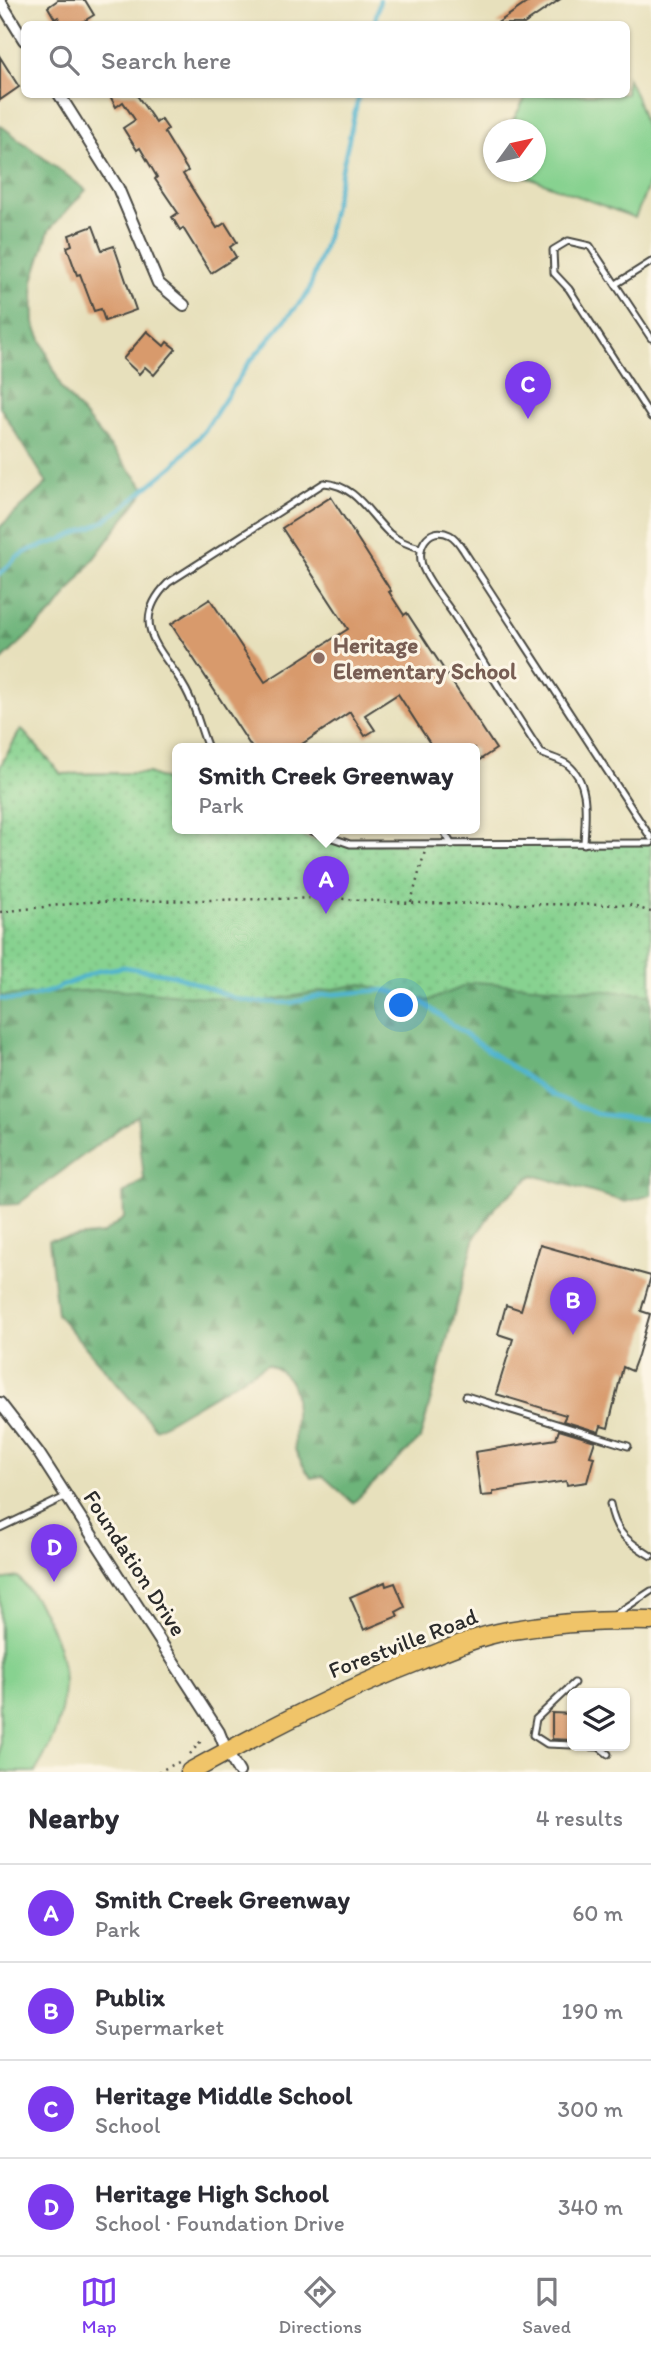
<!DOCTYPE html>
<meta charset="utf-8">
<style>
body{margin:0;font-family:Itim,sans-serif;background:#f2f2f3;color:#2b2b33}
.controls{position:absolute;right:21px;bottom:21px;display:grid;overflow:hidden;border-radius:10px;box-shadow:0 2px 5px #0004}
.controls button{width:63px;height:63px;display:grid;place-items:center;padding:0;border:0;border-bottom:2px solid #e1e1e2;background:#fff;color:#2b2b33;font:35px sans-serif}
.compass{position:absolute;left:483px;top:119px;width:63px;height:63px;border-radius:50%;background:#fff;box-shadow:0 2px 5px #0004;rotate:57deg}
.you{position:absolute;left:402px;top:1006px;width:24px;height:24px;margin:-18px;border:5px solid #fff;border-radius:50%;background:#1a73e8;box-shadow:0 0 0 10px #1a73e833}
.badge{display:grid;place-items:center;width:46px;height:46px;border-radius:50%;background:#7c3aed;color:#fff;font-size:23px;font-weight:700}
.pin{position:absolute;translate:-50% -58px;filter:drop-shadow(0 2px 4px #0008)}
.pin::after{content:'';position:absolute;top:37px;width:24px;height:21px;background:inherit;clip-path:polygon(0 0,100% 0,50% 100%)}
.popup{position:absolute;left:172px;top:743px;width:308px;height:91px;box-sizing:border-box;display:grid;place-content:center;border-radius:10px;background:#fff;filter:drop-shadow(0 2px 5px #0005);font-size:23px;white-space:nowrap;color:#7c7c81}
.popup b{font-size:26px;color:#2b2b33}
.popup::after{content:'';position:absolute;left:50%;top:100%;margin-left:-14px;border:14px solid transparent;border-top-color:#fff}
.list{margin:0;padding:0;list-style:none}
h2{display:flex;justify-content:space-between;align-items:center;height:91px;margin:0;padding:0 28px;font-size:30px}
h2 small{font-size:23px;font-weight:400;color:#7c7c81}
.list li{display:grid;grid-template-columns:46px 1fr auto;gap:21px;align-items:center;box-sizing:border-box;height:98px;padding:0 28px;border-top:2px solid #e1e1e2}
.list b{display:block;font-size:26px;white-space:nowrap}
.list p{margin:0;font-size:23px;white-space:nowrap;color:#7c7c81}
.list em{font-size:23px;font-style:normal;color:#7c7c81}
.icon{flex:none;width:38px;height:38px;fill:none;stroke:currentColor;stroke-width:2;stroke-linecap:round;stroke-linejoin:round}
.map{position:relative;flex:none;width:651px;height:1772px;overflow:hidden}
.search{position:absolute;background:#fff;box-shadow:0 2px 5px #0004;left:21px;right:21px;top:21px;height:77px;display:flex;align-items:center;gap:18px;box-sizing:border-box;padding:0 24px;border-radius:10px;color:#7c7c81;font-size:26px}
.sheet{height:483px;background:#fff}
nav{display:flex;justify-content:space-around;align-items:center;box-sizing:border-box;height:98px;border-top:2px solid #e1e1e2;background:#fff;font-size:19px;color:#7c7c81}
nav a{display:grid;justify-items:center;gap:4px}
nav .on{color:#7c3aed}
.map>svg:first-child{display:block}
.grass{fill:#87d290;stroke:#597e5e;stroke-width:2}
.forest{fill:url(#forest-firs);stroke:#4c7052;stroke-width:2}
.park{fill:url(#park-dots);stroke:#597e5e;stroke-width:2}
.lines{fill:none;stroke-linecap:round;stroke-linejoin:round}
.stream{stroke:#50b4cf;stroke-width:4.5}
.building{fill:#d89a6c}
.lane-casing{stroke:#474641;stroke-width:9}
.street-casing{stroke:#474641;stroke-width:14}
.primary-casing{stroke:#474641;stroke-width:21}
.path{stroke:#474641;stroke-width:2.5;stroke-dasharray:2 5;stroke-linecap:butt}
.lane{stroke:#fff;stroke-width:5}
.street{stroke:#fff;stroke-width:10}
.primary{stroke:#f0c469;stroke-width:18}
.education-dot{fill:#8d6e63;stroke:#fcf5e5;stroke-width:2.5}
.labels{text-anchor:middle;stroke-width:6;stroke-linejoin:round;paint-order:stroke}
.education-label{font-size:23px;font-weight:bold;fill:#785e54;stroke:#fcf5e5;text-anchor:start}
.street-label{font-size:23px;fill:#2b2b2b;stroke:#fcf5e5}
</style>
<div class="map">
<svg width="651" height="1772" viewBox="0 0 651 1772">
<defs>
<pattern id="forest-firs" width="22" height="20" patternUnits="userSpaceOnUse" patternTransform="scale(1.75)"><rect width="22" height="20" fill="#6db47a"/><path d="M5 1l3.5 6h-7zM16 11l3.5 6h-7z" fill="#5a9364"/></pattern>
<pattern id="park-dots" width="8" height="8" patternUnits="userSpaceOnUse" patternTransform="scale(1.75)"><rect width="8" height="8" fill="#87d290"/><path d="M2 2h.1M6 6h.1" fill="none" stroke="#75b47c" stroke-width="1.8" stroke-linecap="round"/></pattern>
</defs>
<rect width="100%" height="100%" fill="#fcf5e5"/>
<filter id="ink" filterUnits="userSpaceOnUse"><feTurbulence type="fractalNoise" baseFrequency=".0143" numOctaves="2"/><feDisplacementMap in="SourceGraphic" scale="14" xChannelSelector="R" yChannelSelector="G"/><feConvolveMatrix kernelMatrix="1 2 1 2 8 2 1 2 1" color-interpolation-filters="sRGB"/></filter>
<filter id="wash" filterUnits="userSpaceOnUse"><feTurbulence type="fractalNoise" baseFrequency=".00686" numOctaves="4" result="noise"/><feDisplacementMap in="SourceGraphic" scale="28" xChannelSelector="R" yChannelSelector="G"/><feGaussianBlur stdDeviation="1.57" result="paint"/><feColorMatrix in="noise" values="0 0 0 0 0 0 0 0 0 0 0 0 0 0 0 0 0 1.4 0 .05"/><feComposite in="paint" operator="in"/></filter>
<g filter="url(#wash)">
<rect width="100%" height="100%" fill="#e7e0bc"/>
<!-- grass -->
<g class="grass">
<path d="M 627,77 C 643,108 651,140 650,176 C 648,190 640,205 635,218 L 515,172 L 536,172 L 536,130 L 508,129 L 527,95 L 626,94 Z"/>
<path d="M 18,1577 C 71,1639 80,1701 35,1772 L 0,1772 L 0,1580 Z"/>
</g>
<!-- forest -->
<g class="forest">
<polygon points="0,125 86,190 49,230 33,281 34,323 62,389 146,489 56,609 0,662 0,527 47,483 0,407"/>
<path d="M 21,729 L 61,774 L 148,773 L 177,785 L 177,828 L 283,828 L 309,839 L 350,844 L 651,844 L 651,1195 L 626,1202 L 533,1175 L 497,1205 L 475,1237 L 420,1439 L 353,1503 L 323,1476 L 311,1478 C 306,1469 297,1458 295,1449 C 290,1414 310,1381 267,1364 L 156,1429 L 57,1314 L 49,1240 L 102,1234 L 124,1218 L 123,1194 L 144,1179 L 137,1115 L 18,1204 L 0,1205 L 0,767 Z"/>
</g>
<!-- park -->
<polygon class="park" points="21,729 61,774 148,773 177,785 177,828 283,828 309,839 350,844 651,843 651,994 475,982 428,1001 362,984 261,1002 114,989 0,996 0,767"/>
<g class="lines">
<!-- stream -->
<g class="stream">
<polyline points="374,24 380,0"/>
<polyline points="0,574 17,557 32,549 58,541 101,523 121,509 174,465 205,430 248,364 308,293 326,241 359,94"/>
<polyline points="0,999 18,1000 48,992 98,971 124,967 174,975 237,999 255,1002 290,1003 324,995 385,990 418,999 473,1040 553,1095 597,1114 651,1120"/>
</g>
</g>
<g id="blocks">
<!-- building -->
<g class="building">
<polygon points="58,0 85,0 94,15 79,24 63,24 58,17 55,19 48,7"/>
<polygon points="531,0 559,0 524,24 496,24"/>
<polygon points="0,57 19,87 0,100"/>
<polygon points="109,94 136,94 156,123 161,119 168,129 164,132 188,171 183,174 217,228 225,223 237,242 230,247 236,257 211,273 183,228 180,230 172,217 178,213 155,179 157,177 140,148 137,150 123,128 135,120 123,102 116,107"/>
<polygon points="93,226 102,250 114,246 136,310 105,321 101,309 94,311 80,274 77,275 67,247 72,245 69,235"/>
<polygon points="147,331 164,346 167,342 176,349 154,375 145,367 139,374 123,359"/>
<polygon points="331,497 391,591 389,592 404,615 407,613 496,749 475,763 475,748 433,748 398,694 365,715 375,730 365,736 350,712 296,748 252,748 171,624 210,599 265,682 348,629 282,528"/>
<polygon points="540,1245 651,1276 641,1311 650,1314 638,1355 632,1371 623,1367 608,1428 601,1426 599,1432 563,1421 566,1415 496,1394 513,1339 498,1334 506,1305 521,1310"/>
<polygon points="559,1430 595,1441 590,1456 594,1457 587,1482 567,1485 566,1481 493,1492 493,1495 481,1496 475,1452 556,1439"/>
<polygon points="385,1582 386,1586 395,1583 405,1607 396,1612 398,1616 364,1630 350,1597"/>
<polygon points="552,1713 572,1714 572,1740 552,1739"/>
</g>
</g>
</g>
<g filter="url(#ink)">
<use href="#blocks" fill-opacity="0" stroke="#474641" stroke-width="2"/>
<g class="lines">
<defs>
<g id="lane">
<polyline points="616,284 651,262"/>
<polyline points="651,338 590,246 568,241 553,250 554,273 569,289 651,417"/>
<path d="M 208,748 C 201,731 197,713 189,696 C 170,654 123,629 168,583 L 324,483 C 356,485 368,513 389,533 C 398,541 409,545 420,548"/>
<polyline points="303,828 350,844 651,843"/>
<polyline points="442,828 452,845"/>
<path d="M 584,844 C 585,817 591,782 567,764 C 559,759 549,757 541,753 C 512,709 485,664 457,620 C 447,603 432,588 424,570 C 414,550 427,524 450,535 C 456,538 460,545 464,551 L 651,838"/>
<polyline points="466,1396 628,1446"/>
<path d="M 610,1504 C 615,1533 627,1541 651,1556"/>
<polyline points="0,1528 67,1496"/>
<polyline points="613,1616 651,1591"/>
<polyline points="572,1745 547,1744 533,1735 536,1719 574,1683"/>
<polyline points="577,1746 599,1747 608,1754"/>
</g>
<g id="street">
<polyline points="0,1 24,40"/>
<polyline points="59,94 118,188 158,283 184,305"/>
<polyline points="0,1403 38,1452 219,1732 227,1752 239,1772"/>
</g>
<path id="primary" d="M 190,1772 C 266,1730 341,1691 421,1660 C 448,1649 478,1636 507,1631 C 554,1623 603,1620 651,1621"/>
</defs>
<!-- lane casing -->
<use href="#lane" class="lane-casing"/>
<!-- street casing -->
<use href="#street" class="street-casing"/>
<!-- primary casing -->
<use href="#primary" class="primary-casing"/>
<!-- path -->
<g class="path">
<polyline points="411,902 425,851"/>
<polyline points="0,912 86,902 329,898 410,903 630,905 651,912"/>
<polyline points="190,1754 201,1741"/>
<polyline points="158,1772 179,1762"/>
</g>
<!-- lane -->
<use href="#lane" class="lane"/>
<!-- street -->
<use href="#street" class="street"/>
<!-- primary -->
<use href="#primary" class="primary"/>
</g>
</g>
<!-- markers -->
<circle class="education-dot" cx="319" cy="658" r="7"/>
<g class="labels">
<!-- education labels -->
<g class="education-label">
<text x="333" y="653">Heritage<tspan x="333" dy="26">Elementary School</tspan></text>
</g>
<!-- street labels -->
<g class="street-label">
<text transform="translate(135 1563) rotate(57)" y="8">Foundation Drive</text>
<text transform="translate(403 1643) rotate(-21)" y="8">Forestville Road</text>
</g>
</g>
</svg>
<div class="controls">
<button><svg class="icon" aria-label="layers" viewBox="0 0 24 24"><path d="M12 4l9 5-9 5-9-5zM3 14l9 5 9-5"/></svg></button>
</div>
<svg class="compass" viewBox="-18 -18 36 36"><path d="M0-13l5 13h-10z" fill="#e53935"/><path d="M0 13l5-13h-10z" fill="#7c7c81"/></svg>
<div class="you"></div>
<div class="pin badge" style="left:326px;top:914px">A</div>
<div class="popup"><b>Smith Creek Greenway</b>Park</div>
<div class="pin badge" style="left:573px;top:1335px">B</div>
<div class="pin badge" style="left:528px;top:419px">C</div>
<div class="pin badge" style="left:54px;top:1582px">D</div>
<div class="search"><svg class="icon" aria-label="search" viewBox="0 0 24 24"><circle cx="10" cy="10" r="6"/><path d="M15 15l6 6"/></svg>Search here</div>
</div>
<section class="sheet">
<h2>Nearby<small>4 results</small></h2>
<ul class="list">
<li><span class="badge">A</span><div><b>Smith Creek Greenway</b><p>Park</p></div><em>60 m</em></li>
<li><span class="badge">B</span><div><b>Publix</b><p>Supermarket</p></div><em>190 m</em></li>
<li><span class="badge">C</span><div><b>Heritage Middle School</b><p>School</p></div><em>300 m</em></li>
<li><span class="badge">D</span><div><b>Heritage High School</b><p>School · Foundation Drive</p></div><em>340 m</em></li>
</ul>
</section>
<nav>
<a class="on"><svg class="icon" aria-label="map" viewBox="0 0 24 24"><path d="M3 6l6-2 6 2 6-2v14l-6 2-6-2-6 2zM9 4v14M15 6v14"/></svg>Map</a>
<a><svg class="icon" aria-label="directions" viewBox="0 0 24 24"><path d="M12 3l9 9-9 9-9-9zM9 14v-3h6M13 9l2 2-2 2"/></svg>Directions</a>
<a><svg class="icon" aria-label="saved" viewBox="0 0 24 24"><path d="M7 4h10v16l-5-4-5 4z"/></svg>Saved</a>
</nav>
